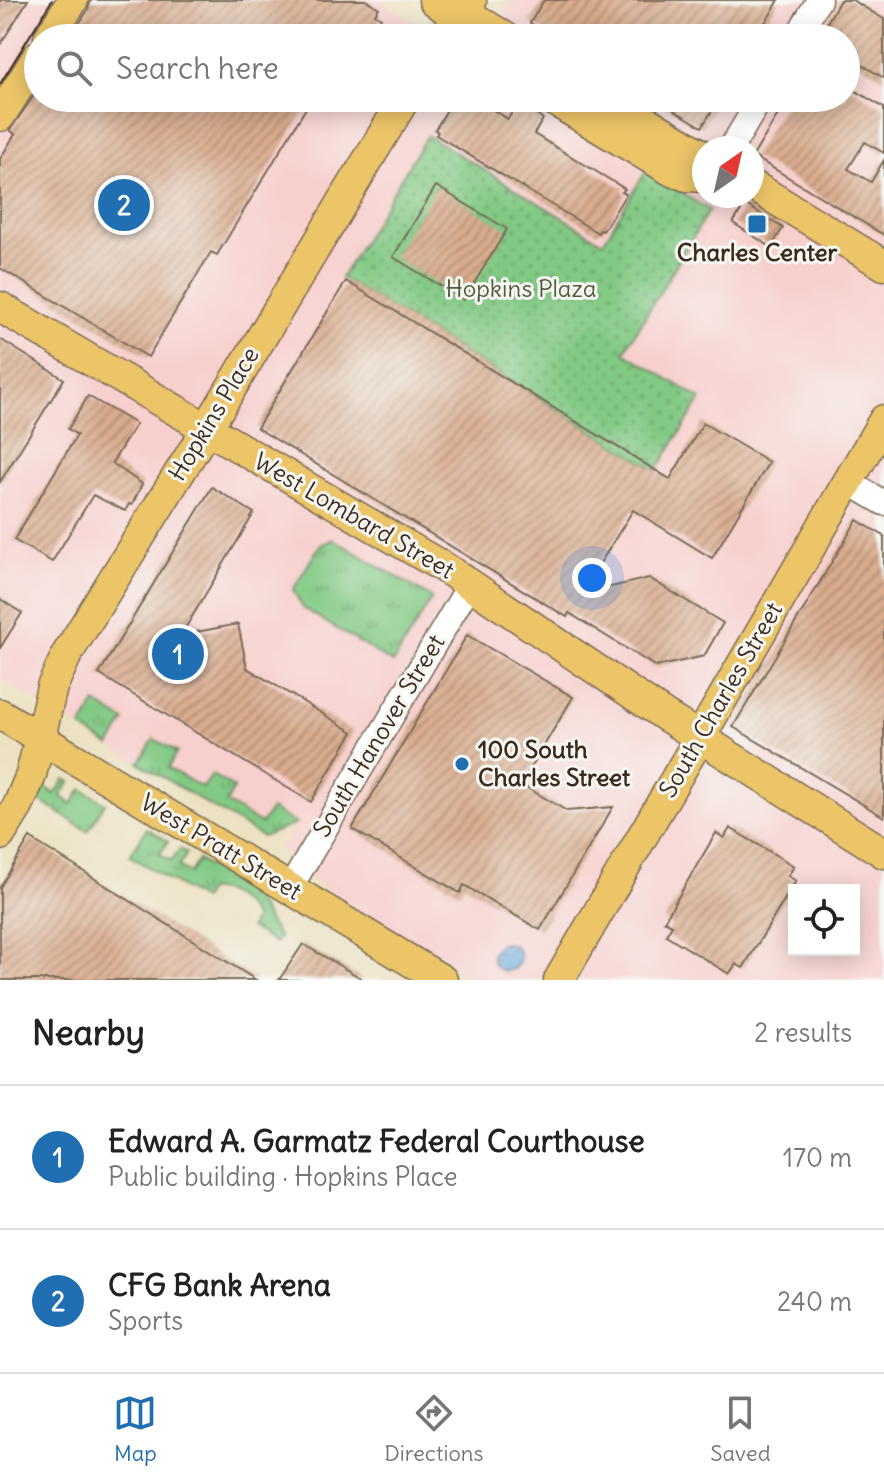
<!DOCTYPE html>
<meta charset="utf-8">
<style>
body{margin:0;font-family:Delius,sans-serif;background:#f2f2f2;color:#222}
.controls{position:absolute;right:24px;bottom:24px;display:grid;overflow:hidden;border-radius:0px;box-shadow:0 4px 20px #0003}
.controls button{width:72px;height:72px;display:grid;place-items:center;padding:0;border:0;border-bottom:2px solid #e0e0e0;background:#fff;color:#222;font:40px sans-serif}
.compass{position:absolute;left:692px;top:136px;width:72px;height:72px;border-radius:50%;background:#fff;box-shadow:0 4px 20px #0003;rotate:34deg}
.you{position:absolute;left:592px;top:578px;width:28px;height:28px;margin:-20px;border:6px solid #fff;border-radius:50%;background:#1a73e8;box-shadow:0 0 0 12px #1a73e833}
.badge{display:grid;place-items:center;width:52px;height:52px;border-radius:50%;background:#1f6fb2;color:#fff;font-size:26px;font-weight:700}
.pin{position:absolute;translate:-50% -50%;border:4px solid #fff;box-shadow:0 2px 8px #0006}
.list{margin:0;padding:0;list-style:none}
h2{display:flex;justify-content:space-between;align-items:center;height:104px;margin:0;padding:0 32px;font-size:34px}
h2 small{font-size:26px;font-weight:400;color:#767676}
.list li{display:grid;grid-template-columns:52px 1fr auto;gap:24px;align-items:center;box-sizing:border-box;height:144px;padding:0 32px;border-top:2px solid #e0e0e0}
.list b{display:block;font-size:30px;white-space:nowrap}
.list p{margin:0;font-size:26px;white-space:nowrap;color:#767676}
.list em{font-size:26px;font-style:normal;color:#767676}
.icon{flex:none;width:44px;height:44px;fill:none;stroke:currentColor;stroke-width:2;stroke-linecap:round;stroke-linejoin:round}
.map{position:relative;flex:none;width:884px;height:980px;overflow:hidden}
.search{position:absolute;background:#fff;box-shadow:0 4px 20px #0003;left:24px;right:24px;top:24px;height:88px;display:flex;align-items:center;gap:20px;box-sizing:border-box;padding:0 28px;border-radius:44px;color:#767676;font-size:30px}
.sheet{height:392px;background:#fff}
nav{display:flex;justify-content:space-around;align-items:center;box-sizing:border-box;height:112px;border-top:2px solid #e0e0e0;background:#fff;font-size:22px;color:#767676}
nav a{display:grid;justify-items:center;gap:4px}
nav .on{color:#1f6fb2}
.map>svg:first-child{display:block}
.built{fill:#f7d0ce;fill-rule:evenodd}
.grass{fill:url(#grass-tufts);stroke:#5e7a51;stroke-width:2}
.park{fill:url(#park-dots);stroke:#5e7a51;stroke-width:2}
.water{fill:url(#water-waves);stroke:#516a7c;stroke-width:2}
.building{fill:url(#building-hatch)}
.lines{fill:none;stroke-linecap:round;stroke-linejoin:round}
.minor-casing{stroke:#796a57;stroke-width:27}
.major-casing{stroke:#796a57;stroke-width:33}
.minor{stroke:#fff;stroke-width:24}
.major{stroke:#ecc569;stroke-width:30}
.tram{stroke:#3b2a1e;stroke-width:2}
.poi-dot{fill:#1f6fb2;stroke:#f6f6f2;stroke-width:3}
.labels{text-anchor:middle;stroke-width:6;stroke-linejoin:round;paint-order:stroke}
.poi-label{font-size:24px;font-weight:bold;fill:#3b2a1e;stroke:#f6f6f2}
.park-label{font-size:24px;fill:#505a3d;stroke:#f6f6f2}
.street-label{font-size:24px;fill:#3b2a1e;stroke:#f6f6f2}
</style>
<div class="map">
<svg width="884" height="980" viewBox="0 0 884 980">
<defs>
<pattern id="grass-tufts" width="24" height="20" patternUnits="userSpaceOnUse" patternTransform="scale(2)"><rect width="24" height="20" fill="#82c984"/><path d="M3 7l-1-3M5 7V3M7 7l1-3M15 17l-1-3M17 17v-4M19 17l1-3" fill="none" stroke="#6ca36b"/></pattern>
<pattern id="park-dots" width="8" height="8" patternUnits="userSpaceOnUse" patternTransform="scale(2)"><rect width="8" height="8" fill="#82c984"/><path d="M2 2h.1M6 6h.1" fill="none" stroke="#6ca36b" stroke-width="1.8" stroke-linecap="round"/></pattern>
<pattern id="water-waves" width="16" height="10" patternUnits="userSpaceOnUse" patternTransform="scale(2)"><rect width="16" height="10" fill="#67a9db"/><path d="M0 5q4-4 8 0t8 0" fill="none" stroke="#568ab1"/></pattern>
<pattern id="building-hatch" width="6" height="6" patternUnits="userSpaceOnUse" patternTransform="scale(2)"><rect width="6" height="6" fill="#d9ac8d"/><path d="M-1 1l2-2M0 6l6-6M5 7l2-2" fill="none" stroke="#b18c73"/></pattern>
</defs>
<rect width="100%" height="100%" fill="#f6f6f2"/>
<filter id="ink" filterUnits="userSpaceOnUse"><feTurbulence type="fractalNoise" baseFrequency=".0125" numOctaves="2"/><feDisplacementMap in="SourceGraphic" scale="16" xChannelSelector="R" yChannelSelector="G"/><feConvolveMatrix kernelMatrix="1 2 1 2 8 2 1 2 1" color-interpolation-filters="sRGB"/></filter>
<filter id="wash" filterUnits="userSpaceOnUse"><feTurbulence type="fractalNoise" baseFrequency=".006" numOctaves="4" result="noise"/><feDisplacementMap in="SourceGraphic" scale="32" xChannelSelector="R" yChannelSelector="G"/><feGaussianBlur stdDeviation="1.8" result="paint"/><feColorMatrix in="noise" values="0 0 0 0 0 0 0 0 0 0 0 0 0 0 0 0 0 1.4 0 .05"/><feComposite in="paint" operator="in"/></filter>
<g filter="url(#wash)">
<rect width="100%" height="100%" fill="#ece1c1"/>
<!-- built -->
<path class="built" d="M 0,0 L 380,0 L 437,38 L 38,38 L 38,98 L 846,98 L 846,38 L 481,38 L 512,0 L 884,0 L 884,980 L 471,980 L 318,884 L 277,846 L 283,844 L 295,824 L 261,824 L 226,803 L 234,789 L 204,789 L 168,767 L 177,752 L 154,739 L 139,763 L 110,746 L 124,721 L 96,704 L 81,728 L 0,679 ZM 704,148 L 752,148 L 752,196 L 704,196 ZM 794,890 L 854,890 L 854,950 L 794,950 Z"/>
<!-- grass -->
<g class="grass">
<polygon points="333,539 432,598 393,663 303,608 293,590 319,546"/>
<polygon points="96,703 125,721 110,746 81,728"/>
<polygon points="154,739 177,752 168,768 203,788 212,775 234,788 226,803 261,824 271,809 296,824 262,837 139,763"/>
<polygon points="65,779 70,782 61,796 72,804 82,789 105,803 88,831 37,799 45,787 55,794"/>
<path d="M 147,828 L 168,841 L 160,854 L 171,861 L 180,849 L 187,853 L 179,866 L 190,873 L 198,860 L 250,892 L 279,938 L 275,943 L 250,928 L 255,919 C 246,903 227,888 208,890 L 202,900 L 130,856 Z"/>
</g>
<!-- park -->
<polygon class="park" points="427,135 603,242 646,171 709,210 624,352 701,399 657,470 341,278"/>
<!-- water -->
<circle class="water" cx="506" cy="957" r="14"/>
<g id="blocks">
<!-- building -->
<g class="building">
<polygon points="0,0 28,0 0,45"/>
<polygon points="91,0 366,0 379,8 375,14 381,18 369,38 70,38 88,10"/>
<polygon points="544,0 779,0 756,38 554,38 530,23"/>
<polygon points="840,0 852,0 884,19 884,78 846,55 846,38 829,38 821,33"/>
<polygon points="846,85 884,108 884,153 865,142 848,169 871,182 884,160 884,235 753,156 788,98 846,98"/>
<polygon points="38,90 38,98 312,98 217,255 211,252 148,357 0,268 0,159 15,134 10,130"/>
<polygon points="454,98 474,98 508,119 517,103 543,119 534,134 625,189 622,192 626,194 603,231 600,230 598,233 436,135 438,132 435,130"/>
<polygon points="654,98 720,98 702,127"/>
<polygon points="436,186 507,229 464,300 393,257"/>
<polygon points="745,204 783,228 771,247 733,223"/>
<polygon points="346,281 670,479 703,423 769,462 712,558 633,510 581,594 649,578 723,623 704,656 656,667 569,613 567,617 257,428"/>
<polygon points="0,339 64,379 0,482"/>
<polygon points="88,396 136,424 112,463 142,484 132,505 129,504 125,511 93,495 52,562 14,540 77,435 68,429"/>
<polygon points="212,487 254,513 181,635 238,624 247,668 353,732 311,802 99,674"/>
<polygon points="857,520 884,536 884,817 733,727"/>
<polygon points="0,599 22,613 0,648"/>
<polygon points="467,635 573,697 521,784 567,811 613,807 540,930 464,885 460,893 352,829"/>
<polygon points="730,828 794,866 788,876 796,881 743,968 736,964 729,974 666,935 672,925 664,921 716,833 724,838"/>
<polygon points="30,838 256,980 0,980 0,887"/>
<polygon points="303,944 364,980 279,980"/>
</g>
</g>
</g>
<g filter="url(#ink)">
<use href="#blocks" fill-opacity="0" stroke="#796a57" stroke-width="2"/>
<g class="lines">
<defs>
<g id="minor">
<polyline points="796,38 819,0"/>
<polyline points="731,148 761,98"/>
<polyline points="848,482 884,503"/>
<polyline points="290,888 470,584"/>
</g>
<g id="major">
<polyline points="434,0 458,18 479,21 506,38"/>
<polyline points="49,38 73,0"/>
<polyline points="443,38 471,2"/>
<polyline points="550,98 672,171 687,176 704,177"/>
<polyline points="607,98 704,156"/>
<polyline points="0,116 38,56"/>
<polyline points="752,185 884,265"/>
<polyline points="0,307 453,573 664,715 884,853"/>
<polyline points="0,714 442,980"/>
<polyline points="0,835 18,806 31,775 52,687 67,654 206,430 405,98"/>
<polyline points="559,980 884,420"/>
</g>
</defs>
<!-- minor casing -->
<use href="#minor" class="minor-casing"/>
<!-- major casing -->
<use href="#major" class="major-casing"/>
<!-- minor -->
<use href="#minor" class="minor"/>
<!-- major -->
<use href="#major" class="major"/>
<!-- tram -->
<polyline class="tram" points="0,84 52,0"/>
</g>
</g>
<!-- markers -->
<g class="poi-dot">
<rect x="747" y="214" width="20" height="20" rx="4"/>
<circle cx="462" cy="764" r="8"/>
</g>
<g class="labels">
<!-- poi labels -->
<g class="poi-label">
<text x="757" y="261">Charles Center</text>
<text x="478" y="758" text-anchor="start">100 South<tspan x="478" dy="28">Charles Street</tspan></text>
</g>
<!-- park labels -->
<g class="park-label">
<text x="521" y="297">Hopkins Plaza</text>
</g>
<!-- street labels -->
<g class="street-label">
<text transform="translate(214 414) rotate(-59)" y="8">Hopkins Place</text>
<text transform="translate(354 516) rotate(30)" y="8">West Lombard Street</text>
<text transform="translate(721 700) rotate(-60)" y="8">South Charles Street</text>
<text transform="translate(379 736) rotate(-59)" y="8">South Hanover Street</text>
<text transform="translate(221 847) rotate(31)" y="8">West Pratt Street</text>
</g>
</g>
</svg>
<div class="controls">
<button><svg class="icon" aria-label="locate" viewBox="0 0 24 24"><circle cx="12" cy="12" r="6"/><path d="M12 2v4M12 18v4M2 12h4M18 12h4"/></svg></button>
</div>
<svg class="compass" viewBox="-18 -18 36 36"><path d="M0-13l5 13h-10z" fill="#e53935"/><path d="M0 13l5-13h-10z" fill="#767676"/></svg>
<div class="you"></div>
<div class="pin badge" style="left:178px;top:654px">1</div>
<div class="pin badge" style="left:124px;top:205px">2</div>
<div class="search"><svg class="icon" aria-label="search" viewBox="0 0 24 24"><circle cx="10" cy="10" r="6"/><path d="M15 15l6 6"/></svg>Search here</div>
</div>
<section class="sheet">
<h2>Nearby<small>2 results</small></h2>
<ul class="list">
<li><span class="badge">1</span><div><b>Edward A. Garmatz Federal Courthouse</b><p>Public building · Hopkins Place</p></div><em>170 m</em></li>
<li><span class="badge">2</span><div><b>CFG Bank Arena</b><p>Sports</p></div><em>240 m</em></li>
</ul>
</section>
<nav>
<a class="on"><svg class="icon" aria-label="map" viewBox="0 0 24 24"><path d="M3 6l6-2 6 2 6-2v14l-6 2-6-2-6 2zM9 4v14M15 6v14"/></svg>Map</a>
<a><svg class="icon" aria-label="directions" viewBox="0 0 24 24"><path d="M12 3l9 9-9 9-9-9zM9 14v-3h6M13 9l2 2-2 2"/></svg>Directions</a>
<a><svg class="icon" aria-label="saved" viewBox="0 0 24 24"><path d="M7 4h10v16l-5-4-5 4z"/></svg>Saved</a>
</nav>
